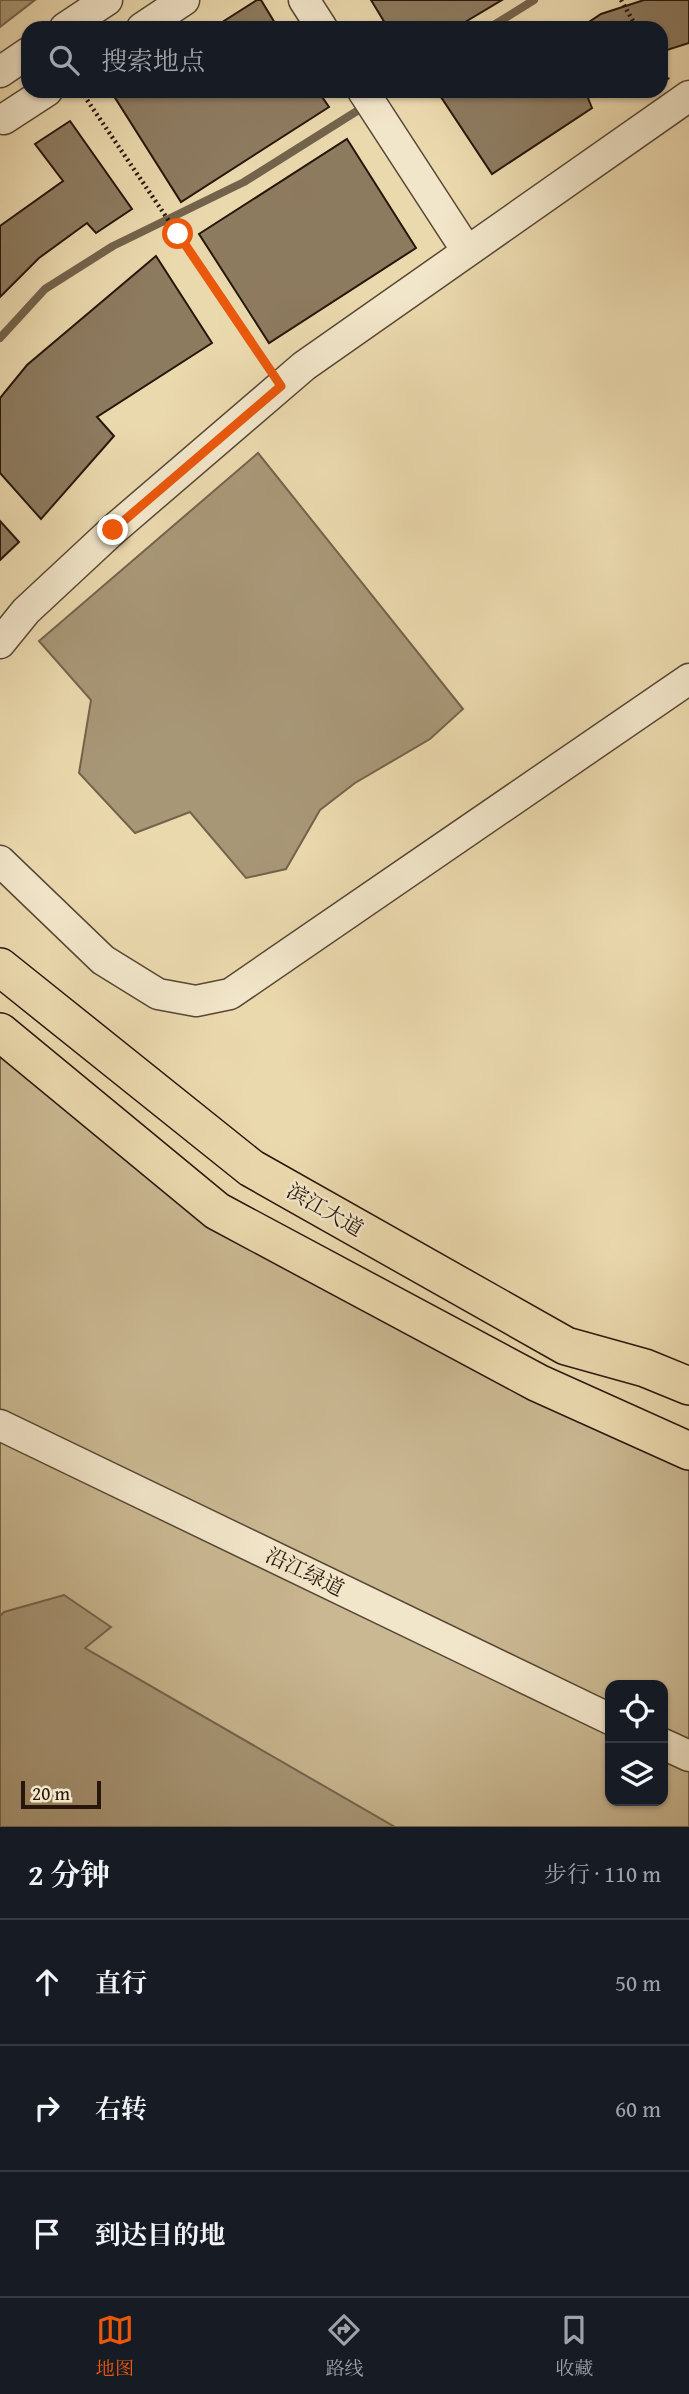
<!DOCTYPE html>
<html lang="zh">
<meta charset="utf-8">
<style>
body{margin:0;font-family:"Gentium Book Plus","Noto Serif SC",serif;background:#20242c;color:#f1f3f6}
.controls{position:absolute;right:21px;bottom:21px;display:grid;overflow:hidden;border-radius:14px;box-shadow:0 2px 5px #0004}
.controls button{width:63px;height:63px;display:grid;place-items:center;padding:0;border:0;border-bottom:2px solid #363941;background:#171b24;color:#f1f3f6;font:35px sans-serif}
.scale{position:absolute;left:21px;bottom:18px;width:80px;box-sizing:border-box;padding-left:7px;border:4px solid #27160b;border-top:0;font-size:19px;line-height:24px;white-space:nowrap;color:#27160b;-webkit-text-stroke:5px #f2e6ca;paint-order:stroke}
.stop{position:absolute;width:21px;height:21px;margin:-16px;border:5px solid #ea580c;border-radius:50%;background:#fff}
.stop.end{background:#ea580c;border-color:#fff;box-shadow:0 2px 7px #0008}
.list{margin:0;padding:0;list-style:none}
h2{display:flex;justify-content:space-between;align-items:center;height:91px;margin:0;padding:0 28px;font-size:30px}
h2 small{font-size:23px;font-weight:400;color:#9ea1a6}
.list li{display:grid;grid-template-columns:46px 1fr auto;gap:21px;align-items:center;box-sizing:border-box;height:126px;padding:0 28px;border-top:2px solid #363941}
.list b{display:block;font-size:26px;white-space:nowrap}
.list em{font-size:23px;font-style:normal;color:#9ea1a6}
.icon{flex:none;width:38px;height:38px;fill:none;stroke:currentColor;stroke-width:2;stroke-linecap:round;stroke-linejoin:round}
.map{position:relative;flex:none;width:689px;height:1827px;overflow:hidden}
.search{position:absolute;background:#171b24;box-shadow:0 2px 5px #0004;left:21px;right:21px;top:21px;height:77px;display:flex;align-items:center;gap:18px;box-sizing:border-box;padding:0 24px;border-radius:21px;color:#9ea1a6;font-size:26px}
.sheet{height:469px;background:#171b24}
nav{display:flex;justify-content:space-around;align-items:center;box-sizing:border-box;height:98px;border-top:2px solid #363941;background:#171b24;font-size:19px;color:#9ea1a6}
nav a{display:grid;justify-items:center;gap:4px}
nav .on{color:#ea580c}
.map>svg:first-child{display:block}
.green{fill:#cab892;stroke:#78674e;stroke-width:2;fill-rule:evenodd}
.water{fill:#a89777;stroke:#74634c;stroke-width:2}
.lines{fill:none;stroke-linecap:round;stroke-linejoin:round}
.stream{stroke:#74634c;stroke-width:8}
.building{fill:#8d7b60;stroke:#27160b;stroke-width:2}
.minor-casing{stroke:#584734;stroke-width:33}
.major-casing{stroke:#27160b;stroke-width:40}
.path{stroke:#27160b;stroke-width:4.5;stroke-dasharray:2 3.5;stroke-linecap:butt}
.minor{stroke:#f2e6ca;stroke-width:30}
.major{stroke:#ebd9ae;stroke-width:37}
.route{stroke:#ea580c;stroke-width:9}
.labels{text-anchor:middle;stroke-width:5;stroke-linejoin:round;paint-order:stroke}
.street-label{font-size:21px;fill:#27160b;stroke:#f2e6ca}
</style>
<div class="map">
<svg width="689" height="1827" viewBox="0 0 689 1827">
<rect width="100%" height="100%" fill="#ebd9ae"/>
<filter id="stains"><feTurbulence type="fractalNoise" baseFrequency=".00286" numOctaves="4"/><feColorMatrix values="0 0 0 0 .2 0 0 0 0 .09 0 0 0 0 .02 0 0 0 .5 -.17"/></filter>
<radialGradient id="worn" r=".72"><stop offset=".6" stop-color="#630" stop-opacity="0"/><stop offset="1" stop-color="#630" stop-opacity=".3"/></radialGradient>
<!-- green -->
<path class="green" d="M 0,1032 L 217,1211 L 689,1451 L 689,1827 L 0,1827 ZM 610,1685 L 663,1685 L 663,1801 L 610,1801 Z"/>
<!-- water -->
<g class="water">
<polygon points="0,0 35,0 0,27"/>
<polygon points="258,453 463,709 430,739 355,783 320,810 286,869 246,878 190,812 135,833 79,773 91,700 39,641"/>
<polygon points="64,1595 111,1627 85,1648 395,1827 0,1827 0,1616 4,1612"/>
</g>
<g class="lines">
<!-- stream -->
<g class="stream">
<polyline points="489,28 534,0"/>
<polyline points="0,338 45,289 113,246 244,182 365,106"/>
</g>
</g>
<!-- building -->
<g class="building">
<polygon points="257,0 261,0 278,28 213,28"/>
<polygon points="371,0 502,0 455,28 388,28"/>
<polygon points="644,0 689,0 689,43 661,52 661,28 580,28 601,14"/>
<polygon points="115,91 318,91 329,107 181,202 112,93"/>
<polygon points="437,91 590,91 586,93 592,108 492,174"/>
<polygon points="70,121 132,209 96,233 87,223 39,258 0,297 0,226 63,181 35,144"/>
<polygon points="347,139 416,248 269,343 199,234"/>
<polygon points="156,256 212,343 97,417 114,436 41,519 0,473 0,398 27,365"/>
<polygon points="0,521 19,542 0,560"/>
</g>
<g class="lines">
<defs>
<g id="minor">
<polyline points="304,0 322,28"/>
<polyline points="65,28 107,0"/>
<polyline points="142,28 184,0"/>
<polyline points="0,72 28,53"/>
<polyline points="363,91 467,251"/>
<polyline points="4,119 47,91"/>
<polyline points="0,643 26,611 113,530 304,366 689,96"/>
<polyline points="0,861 103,960 158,994 196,1001 230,994 689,679"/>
<polyline points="0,1425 610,1719"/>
<polyline points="663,1744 689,1756"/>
</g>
<g id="major">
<polyline points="0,967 251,1168 566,1346 645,1368 689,1386"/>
<polyline points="0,1032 217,1211 538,1383 689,1451"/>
</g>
</defs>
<!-- minor casing -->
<use href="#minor" class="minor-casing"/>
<!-- major casing -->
<use href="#major" class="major-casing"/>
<!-- path -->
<g class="path">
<polyline points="621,0 637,28"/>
<polyline points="661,69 668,80"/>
<polyline points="81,91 265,363"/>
</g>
<!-- minor -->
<use href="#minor" class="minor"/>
<!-- major -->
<use href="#major" class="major"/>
</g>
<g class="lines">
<!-- route -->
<polyline class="route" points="113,530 281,386 178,234"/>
</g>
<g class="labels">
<!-- street labels -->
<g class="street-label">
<text transform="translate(325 1210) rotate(30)" y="7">滨江大道</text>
<text transform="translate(305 1572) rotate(26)" y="7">沿江绿道</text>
</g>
</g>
<rect width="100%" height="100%" filter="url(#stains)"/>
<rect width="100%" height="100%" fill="url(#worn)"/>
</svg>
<div class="controls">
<button><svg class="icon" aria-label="locate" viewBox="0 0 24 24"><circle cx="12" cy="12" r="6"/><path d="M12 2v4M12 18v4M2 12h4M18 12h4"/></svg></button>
<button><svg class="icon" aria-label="layers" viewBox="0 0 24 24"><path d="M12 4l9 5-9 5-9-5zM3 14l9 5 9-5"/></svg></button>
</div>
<div class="scale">20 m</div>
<div class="stop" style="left:178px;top:234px"></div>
<div class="stop end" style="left:113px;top:530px"></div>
<div class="search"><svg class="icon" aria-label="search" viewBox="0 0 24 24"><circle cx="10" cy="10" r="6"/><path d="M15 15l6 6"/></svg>搜索地点</div>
</div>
<section class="sheet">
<h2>2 分钟<small>步行 · 110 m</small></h2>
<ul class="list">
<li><svg class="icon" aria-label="ahead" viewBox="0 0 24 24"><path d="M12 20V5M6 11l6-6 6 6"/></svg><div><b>直行</b></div><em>50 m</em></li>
<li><svg class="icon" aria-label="right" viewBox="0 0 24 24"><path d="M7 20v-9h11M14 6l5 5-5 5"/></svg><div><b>右转</b></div><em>60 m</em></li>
<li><svg class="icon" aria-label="arrive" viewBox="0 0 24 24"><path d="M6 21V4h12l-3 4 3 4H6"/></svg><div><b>到达目的地</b></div></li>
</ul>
</section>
<nav>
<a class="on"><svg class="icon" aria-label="map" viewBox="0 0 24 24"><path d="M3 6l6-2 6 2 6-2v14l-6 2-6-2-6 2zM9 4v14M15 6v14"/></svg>地图</a>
<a><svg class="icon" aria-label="directions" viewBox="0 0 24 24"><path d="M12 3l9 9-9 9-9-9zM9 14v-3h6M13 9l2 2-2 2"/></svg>路线</a>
<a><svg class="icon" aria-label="saved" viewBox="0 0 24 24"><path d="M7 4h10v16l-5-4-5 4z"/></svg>收藏</a>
</nav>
